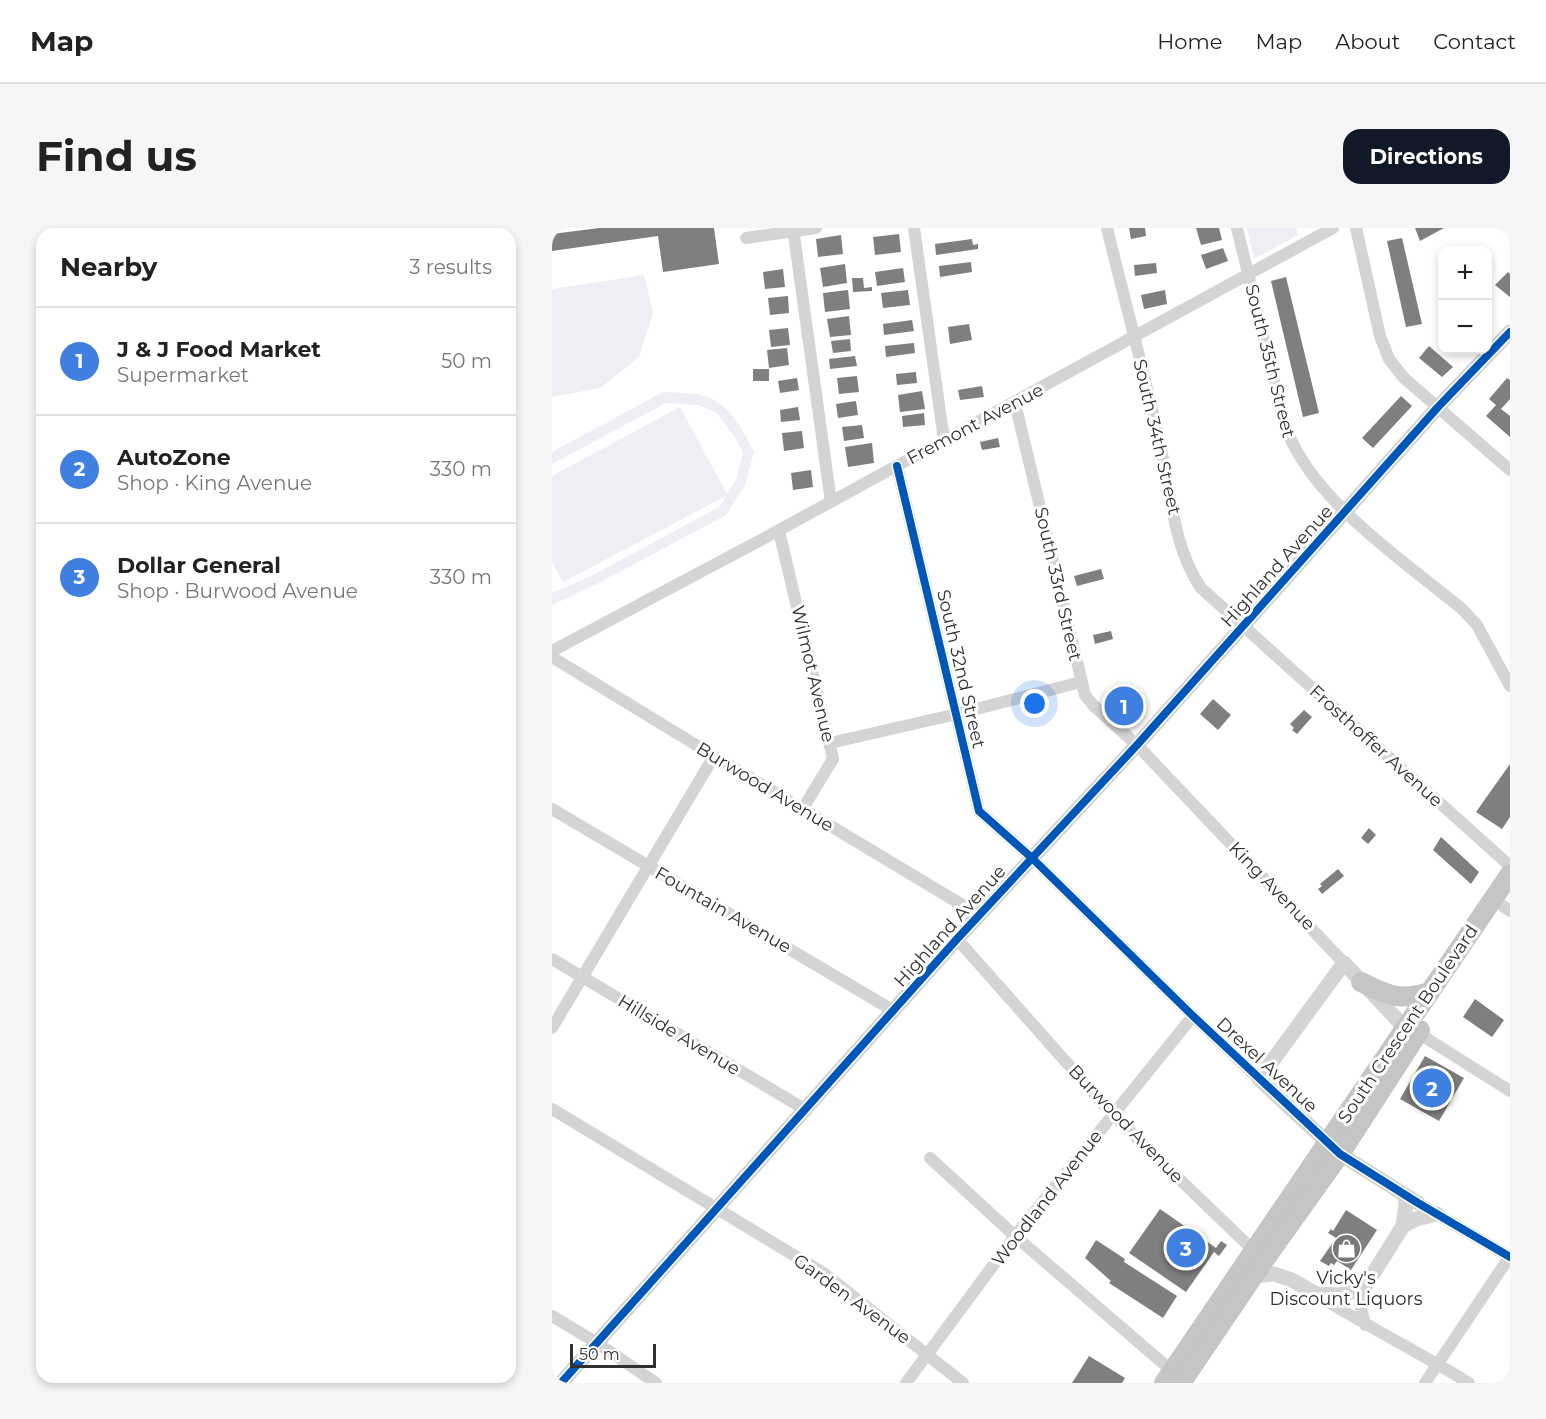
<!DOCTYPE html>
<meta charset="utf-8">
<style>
body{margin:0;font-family:Montserrat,sans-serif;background:#f6f6f6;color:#222}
.controls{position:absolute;right:18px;top:18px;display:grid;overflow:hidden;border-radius:12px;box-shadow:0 3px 9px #0003}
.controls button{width:54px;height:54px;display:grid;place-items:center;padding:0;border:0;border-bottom:2px solid #e0e0e0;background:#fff;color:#222;font:30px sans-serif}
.scale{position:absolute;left:18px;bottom:15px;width:86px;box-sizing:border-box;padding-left:6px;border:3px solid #303030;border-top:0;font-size:16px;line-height:21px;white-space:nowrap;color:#303030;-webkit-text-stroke:4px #fff;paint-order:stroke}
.you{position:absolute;left:483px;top:476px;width:21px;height:21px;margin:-15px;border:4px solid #fff;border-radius:50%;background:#1a73e8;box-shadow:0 0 0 9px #1a73e833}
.badge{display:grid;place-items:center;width:39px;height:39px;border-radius:50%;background:#111827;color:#fff;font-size:20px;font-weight:700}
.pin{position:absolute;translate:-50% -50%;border:3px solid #fff;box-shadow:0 2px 6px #0006}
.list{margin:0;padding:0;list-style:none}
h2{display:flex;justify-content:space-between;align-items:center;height:78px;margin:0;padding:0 24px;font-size:26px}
h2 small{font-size:20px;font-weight:400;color:#767676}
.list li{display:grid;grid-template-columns:39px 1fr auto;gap:18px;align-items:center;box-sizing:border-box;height:108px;padding:0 24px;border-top:2px solid #e0e0e0}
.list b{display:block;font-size:22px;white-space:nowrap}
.list p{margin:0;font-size:20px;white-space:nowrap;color:#767676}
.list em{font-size:20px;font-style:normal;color:#767676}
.map{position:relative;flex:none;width:958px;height:1155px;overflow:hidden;border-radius:18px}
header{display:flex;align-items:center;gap:36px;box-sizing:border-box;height:84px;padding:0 30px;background:#fff;border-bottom:2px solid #e0e0e0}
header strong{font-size:28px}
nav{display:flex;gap:33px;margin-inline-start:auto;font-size:21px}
.intro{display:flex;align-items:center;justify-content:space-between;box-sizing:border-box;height:144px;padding:0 36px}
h1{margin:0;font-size:42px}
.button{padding:15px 27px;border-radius:18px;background:#111827;color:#fff;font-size:21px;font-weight:700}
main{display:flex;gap:36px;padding:0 36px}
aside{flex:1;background:#fff;border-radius:18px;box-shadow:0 3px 9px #0003}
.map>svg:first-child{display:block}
.green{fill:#f0edf5}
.building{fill:#7f7f7f}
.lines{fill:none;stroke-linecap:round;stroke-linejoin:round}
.minor{stroke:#d4d4d4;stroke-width:12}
.tertiary{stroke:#d4d4d4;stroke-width:15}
.trunk{stroke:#c5c5c5;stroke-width:20}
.cycleway-casing{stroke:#fff;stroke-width:11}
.cycleway{stroke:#0057b8;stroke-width:8}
.labels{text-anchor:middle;stroke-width:6;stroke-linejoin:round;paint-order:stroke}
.street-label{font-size:18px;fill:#303030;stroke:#fff}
.poi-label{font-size:18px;fill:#303030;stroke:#fff}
</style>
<header>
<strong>Map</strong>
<nav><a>Home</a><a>Map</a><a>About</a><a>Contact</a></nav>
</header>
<div class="intro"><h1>Find us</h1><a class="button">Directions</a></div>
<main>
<aside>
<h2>Nearby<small>3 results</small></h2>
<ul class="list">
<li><span class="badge" style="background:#3f7fe0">1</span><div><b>J &amp; J Food Market</b><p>Supermarket</p></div><em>50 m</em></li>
<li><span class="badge" style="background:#3f7fe0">2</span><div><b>AutoZone</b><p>Shop · King Avenue</p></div><em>330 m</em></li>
<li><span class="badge" style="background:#3f7fe0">3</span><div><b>Dollar General</b><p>Shop · Burwood Avenue</p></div><em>330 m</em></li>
</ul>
</aside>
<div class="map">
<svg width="958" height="1155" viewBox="0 0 958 1155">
<rect width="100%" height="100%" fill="#fff"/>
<!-- green -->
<g class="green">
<polygon points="695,0 744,0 746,7 702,31"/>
<polygon points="92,47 101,85 87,129 48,160 0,169 0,61"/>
<path d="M 111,164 C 123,165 138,164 149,167 C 178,175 189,199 202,224 L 193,257 L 174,287 L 45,356 L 0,377 L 0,365 L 41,347 L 167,279 L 174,268 L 11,354 L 0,334 L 0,248 L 128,179 L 175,266 L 184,252 L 191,225 L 182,208 L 165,185 L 146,177 L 114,175 L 0,236 L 0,224 Z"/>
</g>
<!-- building -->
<g class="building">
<polygon points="47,0 162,0 167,36 111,44 106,8 0,23 0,6"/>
<polygon points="577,0 593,0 594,8 579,11"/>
<polygon points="644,0 667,0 670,12 649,17"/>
<polygon points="863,0 892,0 868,13"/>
<polygon points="347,6 349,24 323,27 321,9"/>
<polygon points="289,7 291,26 266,29 264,11"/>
<polygon points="850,10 870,96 854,99 835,13"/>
<polygon points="420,11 421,17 426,16 426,21 384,27 383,16"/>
<polygon points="671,20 676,33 654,41 649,27"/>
<polygon points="419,34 420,44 388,49 387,38"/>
<polygon points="604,35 605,45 583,48 582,37"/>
<polygon points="293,36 295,55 271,59 268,40"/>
<polygon points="351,40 353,54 325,58 323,44"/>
<polygon points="231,41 233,59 213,61 211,44"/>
<polygon points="956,44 958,46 958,69 943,57"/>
<polygon points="734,49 767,185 751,189 719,53"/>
<polygon points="300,50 311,50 312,60 320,59 320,63 301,64"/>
<polygon points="296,62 298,81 273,84 271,65"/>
<polygon points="356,62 358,77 331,80 329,65"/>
<polygon points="613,62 615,76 592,81 589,67"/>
<polygon points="236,68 237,85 218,87 216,70"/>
<polygon points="297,88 299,107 278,109 275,91"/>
<polygon points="360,92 362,103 332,107 331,96"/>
<polygon points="417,96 420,112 398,116 396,99"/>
<polygon points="236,100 238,117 219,119 217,102"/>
<polygon points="298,111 299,123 281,125 279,113"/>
<polygon points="362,115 363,125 334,129 333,118"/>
<polygon points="877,118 901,139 890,149 867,130"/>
<polygon points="235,120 237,137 217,140 215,122"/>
<polygon points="303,128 305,138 278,141 277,131"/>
<rect x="201" y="141" width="16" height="12"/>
<polygon points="364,144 365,155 345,157 344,146"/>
<polygon points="305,148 307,164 287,166 285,150"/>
<polygon points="245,150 247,162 228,165 226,153"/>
<polygon points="955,150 958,152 958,171 949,181 958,188 958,209 934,188 944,177 937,171"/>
<polygon points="430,158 432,169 408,172 406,162"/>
<polygon points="370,163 373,181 348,184 346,167"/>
<polygon points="849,168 860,178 821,220 810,210"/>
<polygon points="304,173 306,187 286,190 284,176"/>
<polygon points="246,179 248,192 229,194 228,182"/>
<polygon points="372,185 373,197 351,199 350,188"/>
<polygon points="310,197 312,210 292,213 290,199"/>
<polygon points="250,203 252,220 232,223 230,205"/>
<polygon points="446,210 448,219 430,222 428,214"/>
<polygon points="320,215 322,235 296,239 293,219"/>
<polygon points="259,242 261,259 241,262 239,245"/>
<polygon points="549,341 552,351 525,358 522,348"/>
<polygon points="559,403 561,411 543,416 541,407"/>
<polygon points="561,463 589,488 583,494 555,469"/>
<polygon points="661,471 679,487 666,502 648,486"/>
<polygon points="752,482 760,489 745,506 740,502 742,500 738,496"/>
<polygon points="958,536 958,589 950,601 924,584"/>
<polygon points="817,600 824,607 816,616 809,610"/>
<polygon points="889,609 927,644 919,656 881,622"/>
<polygon points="786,641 792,648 770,666 766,661 770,658 768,656"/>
<polygon points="923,771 952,792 940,809 911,789"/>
<polygon points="873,828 912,850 887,893 848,871"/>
<polygon points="608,981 664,1020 669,1013 675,1017 667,1028 662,1024 634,1064 577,1025"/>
<polygon points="794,982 825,1002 799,1042 785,1033 782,1037 779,1035 777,1038 768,1033 784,1010 776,1005 779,1001 781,1003"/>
<polygon points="544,1012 573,1031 572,1034 625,1068 611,1090 557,1055 559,1053 533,1030"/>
<polygon points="537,1128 573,1150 570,1155 520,1155"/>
</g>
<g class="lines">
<!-- minor -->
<g class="minor">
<polyline points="241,0 279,274"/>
<polyline points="362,0 392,212"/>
<path d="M 555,0 C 573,74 593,147 609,221 C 619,267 622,321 649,360 L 958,638"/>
<path d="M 685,0 L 733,198 C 760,272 849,331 909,380 L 925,397 L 958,458"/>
<polyline points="804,0 828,108 837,131 852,150 958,242"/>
<polyline points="194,10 264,0"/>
<polyline points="463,175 533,467 541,477 585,517 792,735"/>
<polyline points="345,238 427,583 480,630 641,788 707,851"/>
<polyline points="227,303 281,531 250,582"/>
<polyline points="0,423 218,307 781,0"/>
<polyline points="0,429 162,528 427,687"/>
<polyline points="278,515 405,486 529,454"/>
<polyline points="0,581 342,783"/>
<polyline points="951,678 958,683"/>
<polyline points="405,711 561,887 702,1023"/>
<polyline points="0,731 254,882"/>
<polyline points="0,800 162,528"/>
<polyline points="866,805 958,863"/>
<polyline points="0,881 273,1046 411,1155"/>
<polyline points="378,930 463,1008 620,1143"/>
<polyline points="866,975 958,1029"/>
<polyline points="812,1060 808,1075 813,1097"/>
<path d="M 765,1067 C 814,1098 867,1124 917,1155"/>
<polyline points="0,1088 45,1115 104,1155"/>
<polyline points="354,1155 463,1008 641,788"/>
<polyline points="873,1155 958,1028"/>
</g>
<!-- tertiary -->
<g class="tertiary">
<polyline points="853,800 792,735 707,851 788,926 866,975"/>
<polyline points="851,998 864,991 885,986"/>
<polyline points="701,1048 722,1046 740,1052 764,1066 789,1067 812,1060 851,998 854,977 853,968"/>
<polyline points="9,1155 405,711 585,517 886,179 958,104"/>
</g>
<!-- trunk -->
<g class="trunk">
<path d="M 809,754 C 837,768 847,773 878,764"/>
<polyline points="612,1155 958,646"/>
<polyline points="629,1155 711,1034 788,926 868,802"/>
</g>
<defs>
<g id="cycleway">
<polyline points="345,238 427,583 480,630 641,788 788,926 866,975 958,1029"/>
<polyline points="9,1155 405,711 585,517 886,179 958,104"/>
</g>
</defs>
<!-- cycleway casing -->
<use href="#cycleway" class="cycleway-casing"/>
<!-- cycleway -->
<use href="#cycleway" class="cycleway"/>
</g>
<!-- icons -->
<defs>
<symbol id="shop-disc" viewBox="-11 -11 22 22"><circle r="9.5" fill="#787878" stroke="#fff"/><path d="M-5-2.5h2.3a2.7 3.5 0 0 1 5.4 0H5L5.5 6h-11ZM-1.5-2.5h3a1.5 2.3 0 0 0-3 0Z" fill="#fff"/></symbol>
</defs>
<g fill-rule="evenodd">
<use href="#shop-disc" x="778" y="1004" width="33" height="33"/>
</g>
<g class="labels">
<!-- street labels -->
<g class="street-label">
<text transform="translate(718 133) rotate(76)" y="6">South 35th Street</text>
<text transform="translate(423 196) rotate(-28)" y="6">Fremont Avenue</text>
<text transform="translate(605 209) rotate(77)" y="6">South 34th Street</text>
<text transform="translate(725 338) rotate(-48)" y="6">Highland Avenue</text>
<text transform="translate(506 356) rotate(77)" y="6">South 33rd Street</text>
<text transform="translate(409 441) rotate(77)" y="6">South 32nd Street</text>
<text transform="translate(261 446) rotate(77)" y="6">Wilmot Avenue</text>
<text transform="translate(824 518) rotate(42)" y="6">Frosthoffer Avenue</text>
<text transform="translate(213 559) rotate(31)" y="6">Burwood Avenue</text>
<text transform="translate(720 658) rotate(46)" y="6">King Avenue</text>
<text transform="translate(171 682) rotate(30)" y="6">Fountain Avenue</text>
<text transform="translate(398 698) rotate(-48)" y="6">Highland Avenue</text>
<text transform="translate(856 796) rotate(-56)" y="6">South Crescent Boulevard</text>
<text transform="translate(127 807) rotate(31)" y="6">Hillside Avenue</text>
<text transform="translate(715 837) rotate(43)" y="6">Drexel Avenue</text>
<text transform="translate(574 896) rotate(46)" y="6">Burwood Avenue</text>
<text transform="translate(495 970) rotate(-52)" y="6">Woodland Avenue</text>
<text transform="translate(300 1071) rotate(36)" y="6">Garden Avenue</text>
</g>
<!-- poi labels -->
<g class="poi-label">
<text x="794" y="1056">Vicky's<tspan x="794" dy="21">Discount Liquors</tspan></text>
</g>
</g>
</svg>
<div class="controls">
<button>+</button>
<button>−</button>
</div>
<div class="scale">50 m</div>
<div class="you"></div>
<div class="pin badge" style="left:572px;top:478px;background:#3f7fe0">1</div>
<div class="pin badge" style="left:880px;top:860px;background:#3f7fe0">2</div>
<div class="pin badge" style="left:634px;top:1020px;background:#3f7fe0">3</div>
</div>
</main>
